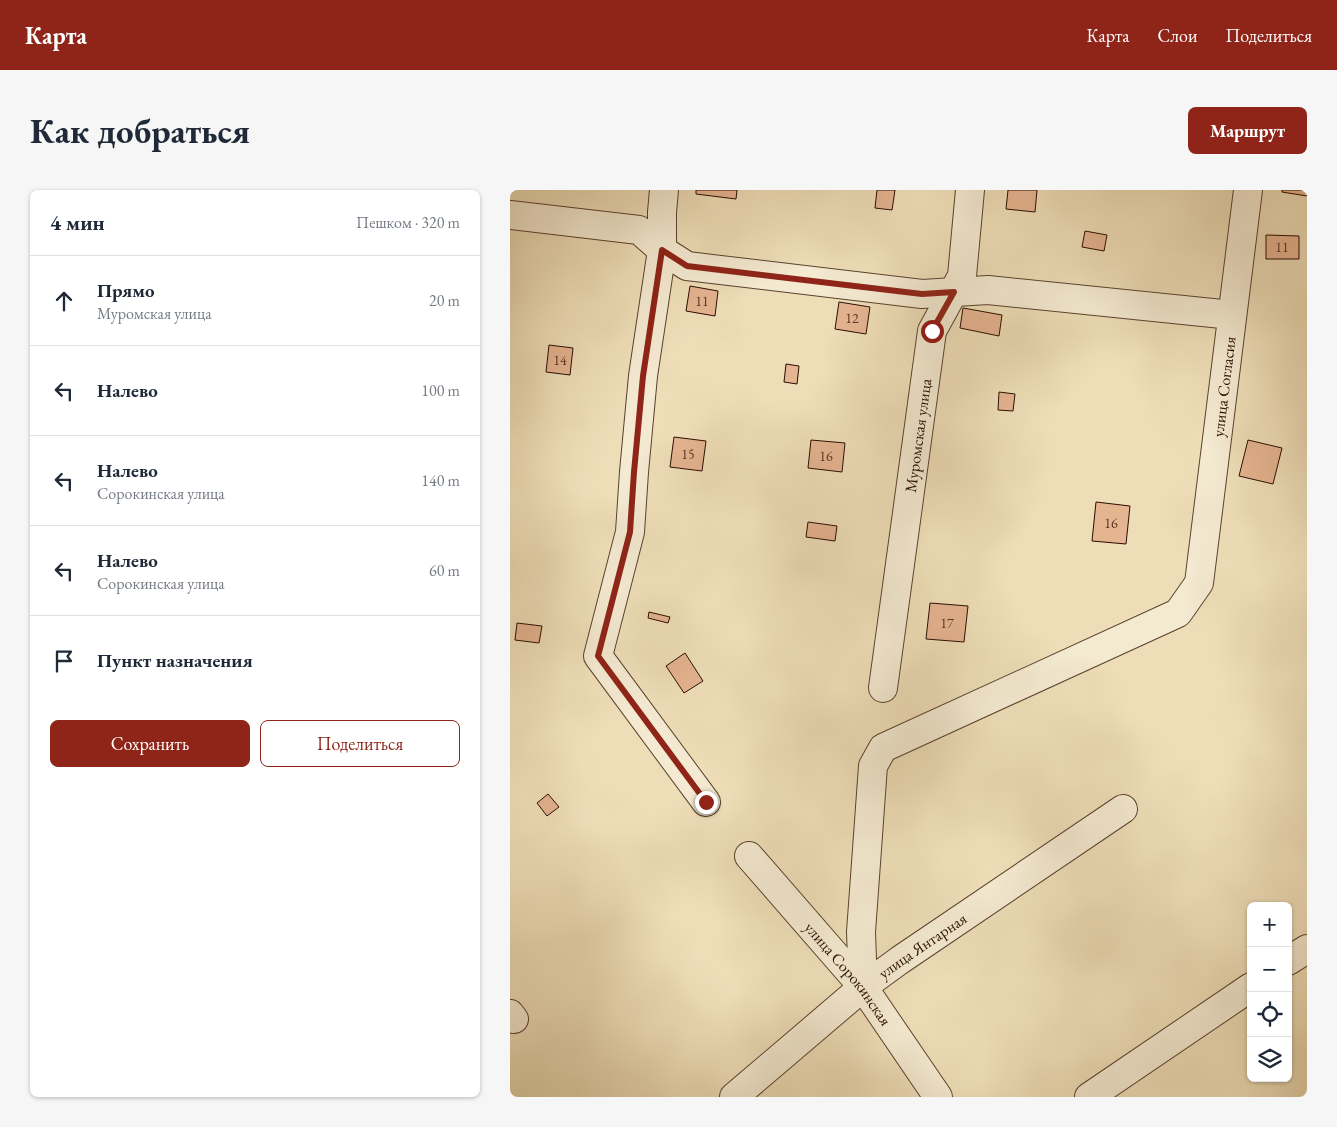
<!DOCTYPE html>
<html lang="ru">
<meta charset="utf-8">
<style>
body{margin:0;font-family:"EB Garamond",serif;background:#f6f6f7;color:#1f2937}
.controls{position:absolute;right:15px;bottom:15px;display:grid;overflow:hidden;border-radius:8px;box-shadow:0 1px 4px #0004}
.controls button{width:45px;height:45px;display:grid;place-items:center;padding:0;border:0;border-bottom:1px solid #e0e1e3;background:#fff;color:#1f2937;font:25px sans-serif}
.stop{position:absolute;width:15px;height:15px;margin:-11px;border:4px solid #8f2418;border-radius:50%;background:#fff}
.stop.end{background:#8f2418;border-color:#fff;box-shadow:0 1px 5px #0008}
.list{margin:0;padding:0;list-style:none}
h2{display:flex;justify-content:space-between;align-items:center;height:65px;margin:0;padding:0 20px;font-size:21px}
h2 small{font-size:16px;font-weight:400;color:#747a83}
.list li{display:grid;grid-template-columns:32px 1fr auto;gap:15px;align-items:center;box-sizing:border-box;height:90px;padding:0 20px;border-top:1px solid #e0e1e3}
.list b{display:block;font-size:19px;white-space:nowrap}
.list p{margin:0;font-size:16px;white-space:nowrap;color:#747a83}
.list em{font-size:16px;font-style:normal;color:#747a83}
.actions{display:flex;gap:10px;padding:15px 20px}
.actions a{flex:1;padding:11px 0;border:1px solid #8f2418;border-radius:8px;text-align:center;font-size:18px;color:#8f2418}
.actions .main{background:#8f2418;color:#fff}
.icon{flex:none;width:28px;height:28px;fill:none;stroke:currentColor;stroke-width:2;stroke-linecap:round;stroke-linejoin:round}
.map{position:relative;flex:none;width:797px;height:907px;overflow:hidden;border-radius:8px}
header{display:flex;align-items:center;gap:30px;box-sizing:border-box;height:70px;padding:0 25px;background:#8f2418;color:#fff}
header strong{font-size:24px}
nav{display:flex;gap:28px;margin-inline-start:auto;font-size:18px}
.intro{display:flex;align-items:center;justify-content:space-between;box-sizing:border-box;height:120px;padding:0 30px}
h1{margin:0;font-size:35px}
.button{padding:12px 22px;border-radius:8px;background:#8f2418;color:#fff;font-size:18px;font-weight:700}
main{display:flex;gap:30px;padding:0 30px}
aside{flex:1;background:#fff;border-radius:8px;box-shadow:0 1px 4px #0004}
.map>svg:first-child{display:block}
.building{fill:#e5b491;stroke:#2a0d00}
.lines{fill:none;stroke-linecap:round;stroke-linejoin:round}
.minor-casing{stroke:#5b412e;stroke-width:30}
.minor{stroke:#f4ead1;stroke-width:28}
.route{stroke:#8f2418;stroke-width:6}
.labels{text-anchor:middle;stroke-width:4;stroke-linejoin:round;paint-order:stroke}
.number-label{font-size:14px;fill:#593724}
.street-label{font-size:16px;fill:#2a0d00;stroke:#f4ead1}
</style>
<header>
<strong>Карта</strong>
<nav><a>Карта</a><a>Слои</a><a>Поделиться</a></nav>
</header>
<div class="intro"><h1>Как добраться</h1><a class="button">Маршрут</a></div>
<main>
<aside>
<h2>4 мин<small>Пешком · 320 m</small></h2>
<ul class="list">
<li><svg class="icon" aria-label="ahead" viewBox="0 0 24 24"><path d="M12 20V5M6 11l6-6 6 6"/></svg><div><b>Прямо</b><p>Муромская улица</p></div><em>20 m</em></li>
<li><svg class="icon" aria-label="left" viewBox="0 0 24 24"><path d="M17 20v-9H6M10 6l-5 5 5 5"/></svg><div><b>Налево</b></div><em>100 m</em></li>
<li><svg class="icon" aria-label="left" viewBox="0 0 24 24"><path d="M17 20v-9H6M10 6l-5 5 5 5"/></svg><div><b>Налево</b><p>Сорокинская улица</p></div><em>140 m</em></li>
<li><svg class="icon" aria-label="left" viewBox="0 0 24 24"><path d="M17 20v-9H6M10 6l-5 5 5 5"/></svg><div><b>Налево</b><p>Сорокинская улица</p></div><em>60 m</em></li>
<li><svg class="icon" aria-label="arrive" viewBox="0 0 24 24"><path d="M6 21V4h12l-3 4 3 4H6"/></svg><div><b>Пункт назначения</b></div></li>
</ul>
<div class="actions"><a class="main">Сохранить</a><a>Поделиться</a></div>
</aside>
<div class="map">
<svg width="797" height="907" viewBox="0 0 797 907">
<rect width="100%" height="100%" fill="#eedeb8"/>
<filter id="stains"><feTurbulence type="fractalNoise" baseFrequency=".004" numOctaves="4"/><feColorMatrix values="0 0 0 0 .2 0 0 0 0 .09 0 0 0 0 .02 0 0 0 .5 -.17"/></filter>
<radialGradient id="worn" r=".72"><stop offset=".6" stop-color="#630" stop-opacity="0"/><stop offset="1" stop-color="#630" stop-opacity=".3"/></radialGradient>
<!-- building -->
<g class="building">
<polygon points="186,0 227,0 226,9 186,4"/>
<polygon points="367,0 385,0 382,20 365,18"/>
<polygon points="498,0 527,0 525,22 496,19"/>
<polygon points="772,0 797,0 797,6 772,2"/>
<polygon points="575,41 597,45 594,61 572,57"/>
<polygon points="756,45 789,46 789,69 756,69"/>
<polygon points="180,96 208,101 205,126 176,121"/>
<polygon points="329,112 360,117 356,144 325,139"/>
<polygon points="453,118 492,125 489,146 450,138"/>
<polygon points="39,155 63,158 60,185 36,182"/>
<polygon points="276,174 289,176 287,194 274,192"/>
<polygon points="489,202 505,204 503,221 488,220"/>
<polygon points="164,247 196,251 192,281 160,277"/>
<polygon points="301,250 335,253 332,282 298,278"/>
<polygon points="738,250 772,258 763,294 729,286"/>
<polygon points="586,312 620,316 616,354 582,351"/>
<polygon points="298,332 327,336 325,351 296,347"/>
<polygon points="420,413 458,416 454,452 416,449"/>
<polygon points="139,422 160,427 158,433 138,428"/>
<polygon points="7,433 32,436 29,453 5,450"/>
<polygon points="175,463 193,491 174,503 156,476"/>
<polygon points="38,604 49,617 37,626 27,613"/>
</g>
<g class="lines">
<defs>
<g id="minor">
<polyline points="154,0 152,22 152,60 133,186 124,282 120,342 88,466 196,612"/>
<polyline points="0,25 129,40 152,60 177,76 412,104 478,100 722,125"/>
<path id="s1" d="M 373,498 L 422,141 L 452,86 L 460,0"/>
<path id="s2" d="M 239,666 L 353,797 L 428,907"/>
<polyline points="778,771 797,759"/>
<path id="s3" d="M 353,797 L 351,742 L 363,576 L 373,558 L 668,423 L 689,393 L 738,0"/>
<polyline points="0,824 4,829"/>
<path id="s4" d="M 224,907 L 353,797 L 390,770 L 613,619"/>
<polyline points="579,907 741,797"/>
</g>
</defs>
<!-- minor casing -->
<use href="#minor" class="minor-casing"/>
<!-- minor -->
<use href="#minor" class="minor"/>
</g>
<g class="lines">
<!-- route -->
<polyline class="route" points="196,612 88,466 120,342 124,282 133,186 152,60 177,76 412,104 444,102 422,141"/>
</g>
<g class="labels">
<!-- number labels -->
<g class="number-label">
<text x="772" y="62">11</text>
<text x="192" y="116">11</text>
<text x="342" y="133">12</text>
<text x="50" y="175">14</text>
<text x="178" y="269">15</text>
<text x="316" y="271">16</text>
<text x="601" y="338">16</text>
<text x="437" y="438">17</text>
</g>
<!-- street labels -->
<g class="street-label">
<text dy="6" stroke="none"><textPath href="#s3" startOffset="801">улица Согласия</textPath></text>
<text dy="6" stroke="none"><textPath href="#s1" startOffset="255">Муромская улица</textPath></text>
<text dy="6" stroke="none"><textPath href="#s4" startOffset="242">улица Янтарная</textPath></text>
<text dy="6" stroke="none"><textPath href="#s2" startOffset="154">улица Сорокинская</textPath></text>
</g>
</g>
<rect width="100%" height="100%" filter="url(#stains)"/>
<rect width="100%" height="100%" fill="url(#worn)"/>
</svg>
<div class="controls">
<button>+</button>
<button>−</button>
<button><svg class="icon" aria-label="locate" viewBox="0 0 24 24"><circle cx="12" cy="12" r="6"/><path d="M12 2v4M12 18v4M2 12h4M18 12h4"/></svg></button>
<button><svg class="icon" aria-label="layers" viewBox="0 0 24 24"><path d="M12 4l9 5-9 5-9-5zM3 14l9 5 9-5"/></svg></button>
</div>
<div class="stop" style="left:422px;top:141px"></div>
<div class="stop end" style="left:196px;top:612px"></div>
</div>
</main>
